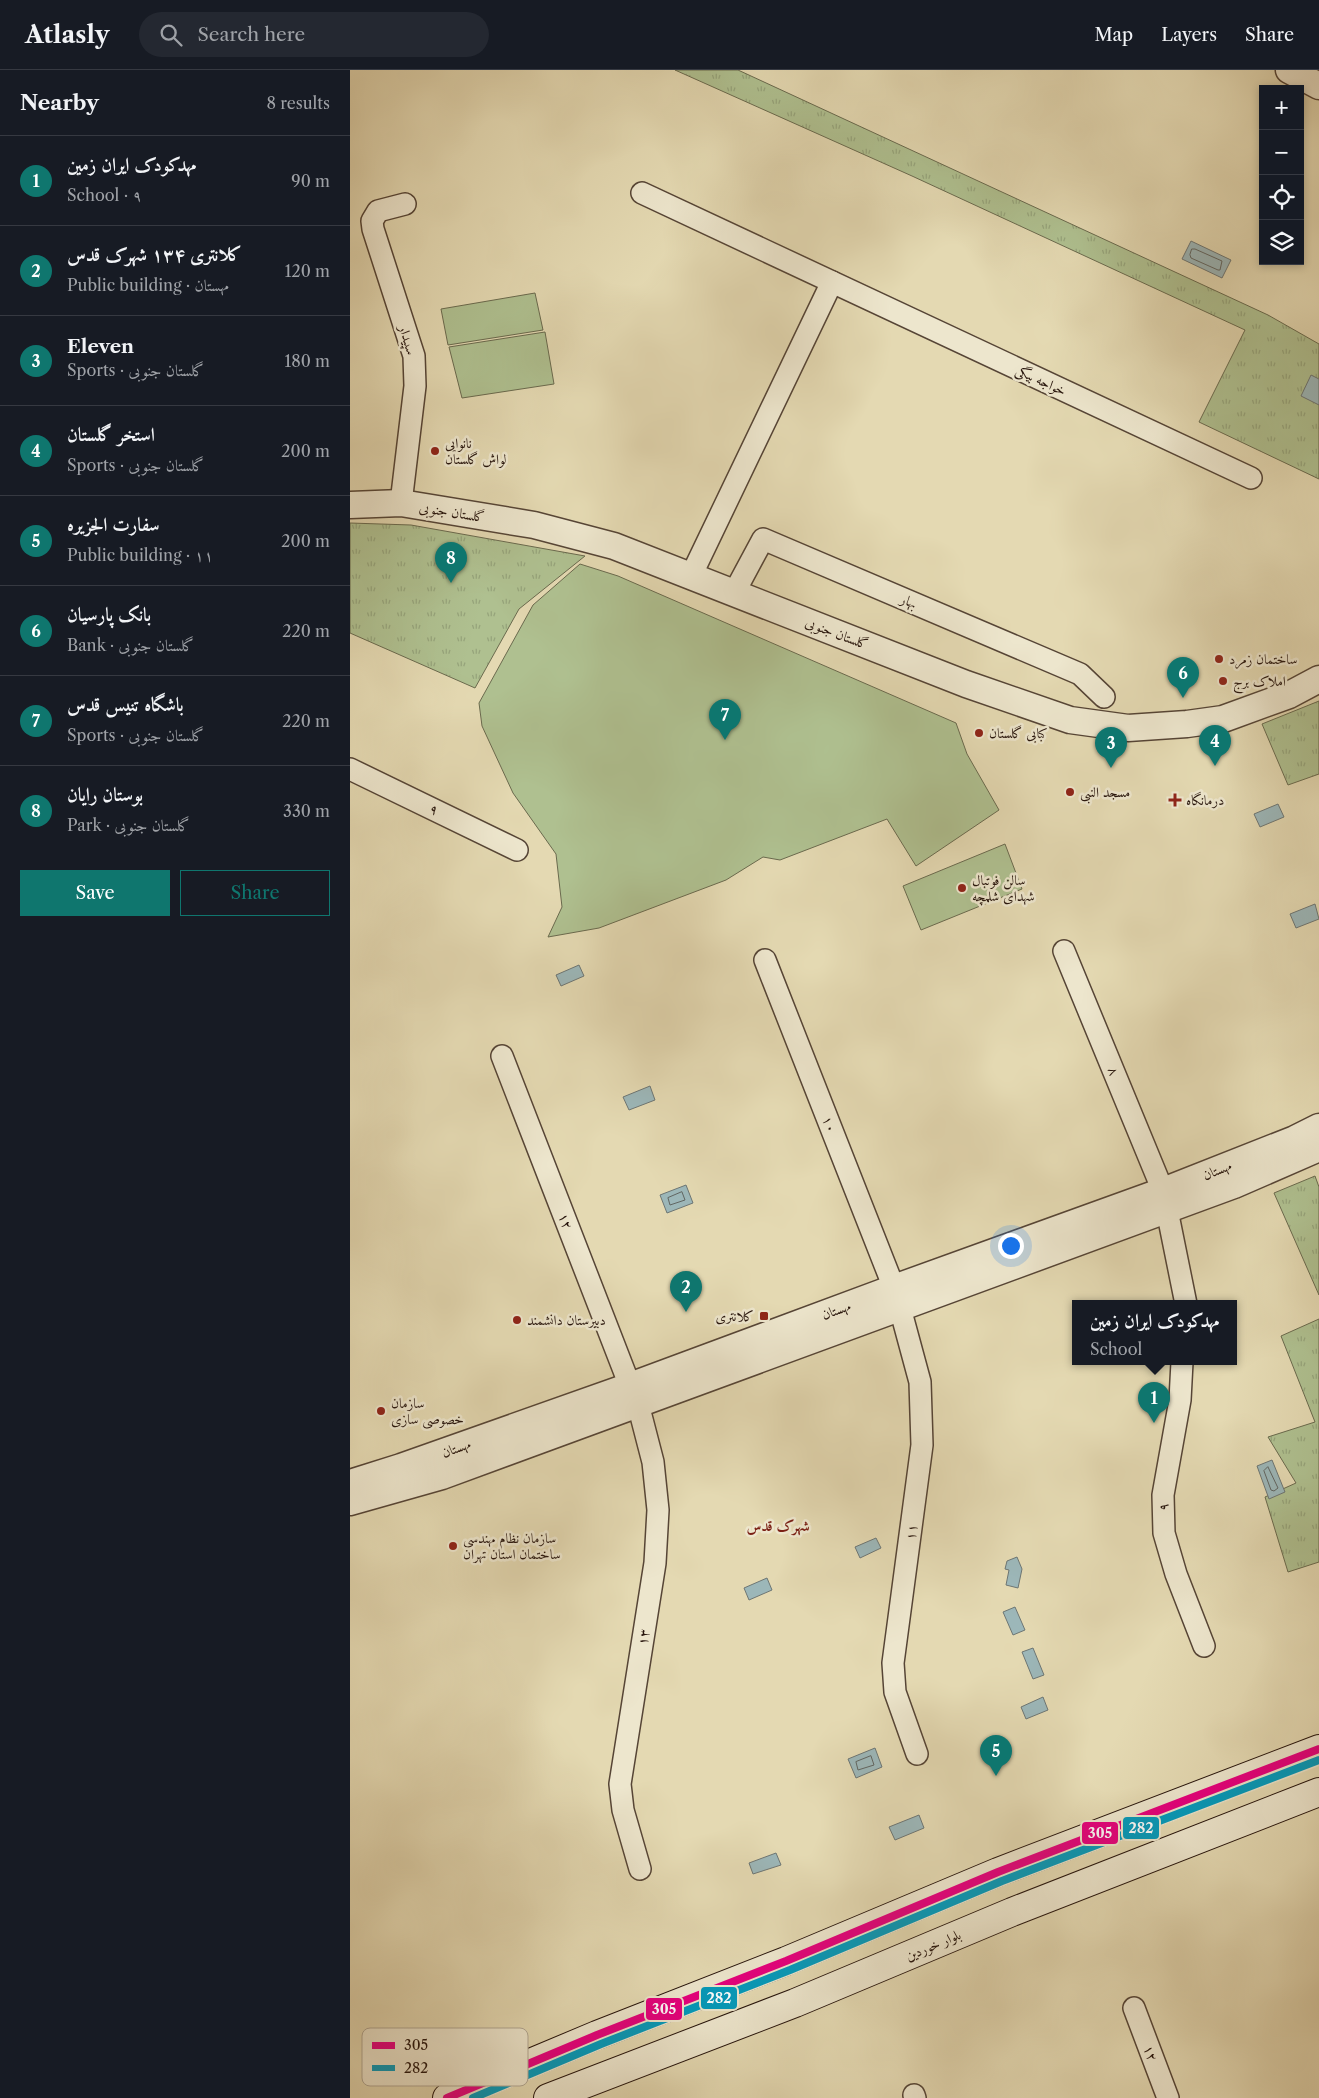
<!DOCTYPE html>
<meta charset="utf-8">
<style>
body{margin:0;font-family:"Libre Caslon Text",Amiri,serif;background:#242831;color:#f1f3f6}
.controls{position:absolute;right:15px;top:15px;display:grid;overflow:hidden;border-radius:0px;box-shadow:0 2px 8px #0003}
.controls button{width:45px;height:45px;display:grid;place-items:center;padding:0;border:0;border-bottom:1px solid #363941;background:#171b24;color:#f1f3f6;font:25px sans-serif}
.you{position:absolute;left:660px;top:1175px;width:18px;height:18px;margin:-12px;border:4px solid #fff;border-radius:50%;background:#1a73e8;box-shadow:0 0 0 8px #1a73e833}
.badge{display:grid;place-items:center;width:32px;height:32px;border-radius:50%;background:#0f766e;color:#fff;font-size:16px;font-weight:700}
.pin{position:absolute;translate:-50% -41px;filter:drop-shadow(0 1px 2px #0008)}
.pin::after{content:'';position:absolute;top:26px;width:18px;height:15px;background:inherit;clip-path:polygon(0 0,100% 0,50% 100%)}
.popup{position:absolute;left:722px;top:1230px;width:165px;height:65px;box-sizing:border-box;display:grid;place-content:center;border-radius:0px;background:#171b24;filter:drop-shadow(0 1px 4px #0005);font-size:16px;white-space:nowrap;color:#9ea1a6}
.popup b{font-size:19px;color:#f1f3f6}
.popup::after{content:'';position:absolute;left:50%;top:100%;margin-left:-10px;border:10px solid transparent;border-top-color:#171b24}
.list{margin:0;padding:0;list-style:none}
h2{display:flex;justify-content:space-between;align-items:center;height:65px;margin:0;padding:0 20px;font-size:21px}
h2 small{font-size:16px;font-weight:400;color:#9ea1a6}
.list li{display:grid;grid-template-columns:32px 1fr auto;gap:15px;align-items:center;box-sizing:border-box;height:90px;padding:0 20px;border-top:1px solid #363941}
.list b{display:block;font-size:19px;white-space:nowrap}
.list p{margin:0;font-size:16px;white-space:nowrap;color:#9ea1a6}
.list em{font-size:16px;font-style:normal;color:#9ea1a6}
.actions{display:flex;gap:10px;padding:15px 20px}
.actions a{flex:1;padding:11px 0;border:1px solid #0f766e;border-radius:0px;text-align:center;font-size:18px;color:#0f766e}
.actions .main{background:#0f766e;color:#fff}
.icon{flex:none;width:28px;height:28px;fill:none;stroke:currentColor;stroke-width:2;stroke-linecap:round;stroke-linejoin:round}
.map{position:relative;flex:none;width:969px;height:2028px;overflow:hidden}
header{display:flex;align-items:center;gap:30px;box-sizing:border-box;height:70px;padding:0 25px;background:#171b24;border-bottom:1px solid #363941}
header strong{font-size:24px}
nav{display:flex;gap:28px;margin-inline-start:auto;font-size:18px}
.search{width:350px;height:45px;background:#242831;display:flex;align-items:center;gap:12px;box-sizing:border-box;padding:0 18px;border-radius:28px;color:#9ea1a6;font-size:19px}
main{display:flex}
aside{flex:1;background:#171b24}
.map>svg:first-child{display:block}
.park{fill:url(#park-tufts);stroke:#6a6a4e}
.pitch{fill:#afc090;stroke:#6a6a4e}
.water{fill:#9cb7b9;stroke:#6d7674}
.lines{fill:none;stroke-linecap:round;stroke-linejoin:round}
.shore{stroke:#616662;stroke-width:1}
.minor-casing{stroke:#564536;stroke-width:24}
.tertiary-casing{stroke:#564536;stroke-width:29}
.secondary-casing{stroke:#26140c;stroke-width:30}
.minor{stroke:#ede6cd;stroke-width:21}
.tertiary{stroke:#ede6cd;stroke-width:26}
.secondary{stroke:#ede6cd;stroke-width:28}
.bus-1-casing{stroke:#ede6cd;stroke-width:11}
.bus-2-casing{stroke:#ede6cd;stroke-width:11}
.bus-1{stroke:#e5007d;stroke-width:8}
.bus-2{stroke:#049abb;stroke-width:8}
.poi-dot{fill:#8f2418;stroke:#ede6cd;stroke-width:2}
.labels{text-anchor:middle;stroke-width:5;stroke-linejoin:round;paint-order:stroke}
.street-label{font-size:14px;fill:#26140c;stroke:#ede6cd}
.poi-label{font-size:14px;fill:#26140c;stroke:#ede6cd;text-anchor:start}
.neighbourhood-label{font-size:15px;font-weight:bold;fill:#7a1f14;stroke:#ede6cd}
.key{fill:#ede6cd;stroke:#b1a793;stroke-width:1}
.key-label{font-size:14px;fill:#26140c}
.line-badge{stroke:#ede6cd;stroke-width:2}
.badge-label{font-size:14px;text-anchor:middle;font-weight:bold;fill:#fff}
</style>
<header>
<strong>Atlasly</strong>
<div class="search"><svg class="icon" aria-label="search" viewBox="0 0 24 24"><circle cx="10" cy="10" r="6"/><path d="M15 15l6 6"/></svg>Search here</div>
<nav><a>Map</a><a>Layers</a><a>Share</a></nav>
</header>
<main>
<aside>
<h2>Nearby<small>8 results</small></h2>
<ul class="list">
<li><span class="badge">1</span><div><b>مهدکودک ایران زمین</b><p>School · ۹</p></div><em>90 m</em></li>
<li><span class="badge">2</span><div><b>کلانتری ۱۳۴ شهرک قدس</b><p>Public building · مهستان</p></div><em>120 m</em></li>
<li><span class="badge">3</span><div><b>Eleven</b><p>Sports · گلستان جنوبی</p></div><em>180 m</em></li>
<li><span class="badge">4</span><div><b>استخر گلستان</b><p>Sports · گلستان جنوبی</p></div><em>200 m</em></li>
<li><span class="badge">5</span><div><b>سفارت الجزیره</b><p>Public building · ۱۱</p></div><em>200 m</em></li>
<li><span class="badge">6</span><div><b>بانک پارسیان</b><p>Bank · گلستان جنوبی</p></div><em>220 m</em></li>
<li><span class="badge">7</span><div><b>باشگاه تنیس قدس</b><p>Sports · گلستان جنوبی</p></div><em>220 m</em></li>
<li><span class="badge">8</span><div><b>بوستان رایان</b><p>Park · گلستان جنوبی</p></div><em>330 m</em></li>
</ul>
<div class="actions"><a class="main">Save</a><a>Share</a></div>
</aside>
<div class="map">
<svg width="969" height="2028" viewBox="0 0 969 2028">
<defs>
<pattern id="park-tufts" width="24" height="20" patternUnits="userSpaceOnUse" patternTransform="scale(1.25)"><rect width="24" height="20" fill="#afc090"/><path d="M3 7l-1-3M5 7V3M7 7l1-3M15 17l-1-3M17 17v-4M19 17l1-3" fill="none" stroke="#96a47b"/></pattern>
</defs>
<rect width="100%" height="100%" fill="#e4d9b2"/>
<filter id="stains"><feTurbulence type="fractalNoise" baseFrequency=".004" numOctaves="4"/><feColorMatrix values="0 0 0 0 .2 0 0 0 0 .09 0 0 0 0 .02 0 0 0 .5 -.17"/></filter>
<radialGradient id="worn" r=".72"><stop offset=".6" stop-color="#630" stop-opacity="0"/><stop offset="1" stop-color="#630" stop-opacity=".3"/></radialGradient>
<!-- park -->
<g class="park">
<polygon points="325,0 388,0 918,245 969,274 969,409 849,352 895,260 562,106"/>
<polygon points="0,453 61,455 235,486 169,539 125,618 0,563"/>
<polygon points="969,631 969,704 938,715 912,654"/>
<polygon points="965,1106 969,1117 969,1225 924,1123"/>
<polygon points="969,1249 969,1492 938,1502 915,1427 946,1413 918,1367 965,1352 931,1266"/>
</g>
<!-- pitch -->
<g class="pitch">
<polygon points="185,223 193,260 98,275 91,239"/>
<polygon points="195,262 204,314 112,328 99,277"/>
<polygon points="230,494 268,506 606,653 617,684 649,740 566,796 537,749 430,790 413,787 376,810 249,858 198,867 212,837 206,784 163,723 132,656 129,633 183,535"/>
<polygon points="655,774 672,819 571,860 553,816"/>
</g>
<!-- water -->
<g class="water">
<polygon points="841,171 881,190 872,208 832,189"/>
<polygon points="961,305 969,309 969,335 951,326"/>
<polygon points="928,734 934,747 910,757 904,744"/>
<polygon points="965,834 969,849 946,858 940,844"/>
<polygon points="229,895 234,906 211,916 206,905"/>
<polygon points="300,1016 305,1030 279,1040 273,1027"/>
<polygon points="336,1115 343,1133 317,1143 310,1125"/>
<polygon points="922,1390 935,1422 919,1429 907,1396"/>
<polygon points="526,1468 531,1478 510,1488 505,1477"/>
<polygon points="667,1487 672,1499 668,1518 656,1515 659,1500 655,1499 657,1491"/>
<polygon points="417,1508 422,1520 399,1530 394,1518"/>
<polygon points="665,1537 675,1560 663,1565 653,1542"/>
<polygon points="683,1578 694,1605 683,1609 672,1582"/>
<polygon points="693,1627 698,1640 676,1649 671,1637"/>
<polygon points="525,1678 532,1697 506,1708 498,1689"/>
<polygon points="569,1745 574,1758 545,1770 539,1757"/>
<polygon points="426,1783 431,1795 403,1804 399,1793"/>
</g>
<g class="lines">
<!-- shore -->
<g class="shore">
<polygon points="842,179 845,179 872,191 870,200 868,200 841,188 840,185"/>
<polygon points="332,1122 335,1130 320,1135 318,1128"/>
<polygon points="918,1397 928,1418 924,1421 921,1420 914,1401"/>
<polygon points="521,1686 524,1695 508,1700 506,1692"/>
</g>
<defs>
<g id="minor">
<polyline points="292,123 901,408"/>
<polyline points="51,433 65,316 64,286 23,159 22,151 28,141 55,134"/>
<polyline points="341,506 482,212"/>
<polyline points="384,523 413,469 730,604 754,627"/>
<polyline points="0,699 167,780"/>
<polyline points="714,881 813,1121"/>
<polyline points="415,890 544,1218"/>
<polyline points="152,986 280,1316"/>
<polyline points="817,1140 836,1234"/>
<polyline points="550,1238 570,1312 572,1375 543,1593 545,1622 567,1684"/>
<polyline points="832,1292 830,1330 813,1425 814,1463 826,1504 854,1576"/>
<polyline points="288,1334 303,1392 308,1440 305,1493 270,1714 273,1740 290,1799"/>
<polyline points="784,1938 818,2028"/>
<polyline points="564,2025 565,2028"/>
</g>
<g id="tertiary">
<polyline points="939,0 969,16"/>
<polyline points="0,435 51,433 184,455 264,476 616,614 720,650 778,658 837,654 873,649 939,625 969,609"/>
<polyline points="0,1413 51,1397 280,1316 544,1218 813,1121 945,1069 969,1057"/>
<polyline points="0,1432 92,1406 884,1115 969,1078"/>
</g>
<g id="secondary">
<polyline points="97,2028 247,1965 436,1891 648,1802 969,1679"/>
<polyline points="198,2028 445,1933 662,1842 969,1722"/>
</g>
</defs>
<!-- minor casing -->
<use href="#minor" class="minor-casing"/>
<!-- tertiary casing -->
<use href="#tertiary" class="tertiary-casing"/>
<!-- secondary casing -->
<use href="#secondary" class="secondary-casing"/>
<!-- minor -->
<use href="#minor" class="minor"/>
<!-- tertiary -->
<use href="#tertiary" class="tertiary"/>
<!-- secondary -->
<use href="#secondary" class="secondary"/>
<defs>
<polyline id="bus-1" points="97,2028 247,1965 436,1891 648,1802 969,1679"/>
<polyline id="bus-2" points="123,2028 251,1974 440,1900 652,1811 969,1690"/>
</defs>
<!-- bus-1 casing -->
<use href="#bus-1" class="bus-1-casing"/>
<!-- bus-2 casing -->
<use href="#bus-2" class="bus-2-casing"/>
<!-- bus-1 -->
<use href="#bus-1" class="bus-1"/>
<!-- bus-2 -->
<use href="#bus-2" class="bus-2"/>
</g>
<!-- markers -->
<g class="poi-dot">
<circle cx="85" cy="381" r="5"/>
<circle cx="869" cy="589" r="5"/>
<circle cx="873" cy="611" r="5"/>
<circle cx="629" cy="663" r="5"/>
<circle cx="720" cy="722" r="5"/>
<path d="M822.5 722.5h5v5h5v5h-5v5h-5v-5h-5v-5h5z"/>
<circle cx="612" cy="818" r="5"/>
<rect x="409" y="1241" width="10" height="10" rx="2.5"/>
<circle cx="167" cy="1250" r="5"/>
<circle cx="31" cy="1341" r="5"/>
<circle cx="103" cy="1476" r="5"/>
</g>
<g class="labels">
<!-- street labels -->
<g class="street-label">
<text transform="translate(58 270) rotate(74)" y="5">سپیدار</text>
<text transform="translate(691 310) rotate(25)" y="5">خواجه بیگی</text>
<text transform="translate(102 442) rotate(9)" y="5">گلستان جنوبی</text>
<text transform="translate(559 531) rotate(23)" y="5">بهار</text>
<text transform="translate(487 563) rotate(21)" y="5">گلستان جنوبی</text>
<text transform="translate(84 739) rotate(26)" y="5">۹</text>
<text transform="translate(764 1001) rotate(68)" y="5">۸</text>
<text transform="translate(480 1054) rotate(68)" y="5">۱۰</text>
<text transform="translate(867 1100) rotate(-22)" y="5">مهستان</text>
<text transform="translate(216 1151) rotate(69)" y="5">۱۲</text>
<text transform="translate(486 1240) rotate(-20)" y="5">مهستان</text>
<text transform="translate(106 1378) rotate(-20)" y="5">مهستان</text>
<text transform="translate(813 1437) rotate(-91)" y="5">۹</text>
<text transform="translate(561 1462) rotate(-82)" y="5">۱۱</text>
<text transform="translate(293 1567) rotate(-81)" y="5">۱۳</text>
<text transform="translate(583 1875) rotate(-23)" y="5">بلوار خوردین</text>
<text transform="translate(801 1983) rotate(69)" y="5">۱۲</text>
</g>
<!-- poi labels -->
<g class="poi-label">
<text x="95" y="378">نانوایی<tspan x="95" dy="16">لواش گلستان</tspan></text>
<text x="879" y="594">ساختمان زمرد</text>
<text x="883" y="616">املاک برج</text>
<text x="639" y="668">کبابی گلستان</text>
<text x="730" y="727">مسجد النبی</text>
<text x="836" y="735">درمانگاه</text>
<text x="622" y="815">سالن فوتبال<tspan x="622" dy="16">شهدای شلمچه</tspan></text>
<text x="404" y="1251" text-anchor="end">کلانتری</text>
<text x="177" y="1255">دبیرستان دانشمند</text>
<text x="41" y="1338">سازمان<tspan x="41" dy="16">خصوصی سازی</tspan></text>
<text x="113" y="1473">سازمان نظام مهندسی<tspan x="113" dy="16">ساختمان استان تهران</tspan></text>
</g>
<!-- neighbourhood labels -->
<g class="neighbourhood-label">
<text x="428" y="1461">شهرک قدس</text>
</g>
</g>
<!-- legend -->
<rect x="12" y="1958" width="166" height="58" rx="8" class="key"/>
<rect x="22" y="1972" width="23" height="7" fill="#e5007d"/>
<rect x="22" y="1995" width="23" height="6" fill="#049abb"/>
<g class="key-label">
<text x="54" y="1980">305</text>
<text x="54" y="2003">282</text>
</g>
<g class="line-badge">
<rect x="772" y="1746" width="38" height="24" rx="5" fill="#049abb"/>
<rect x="731" y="1751" width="38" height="24" rx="5" fill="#e5007d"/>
<rect x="350" y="1916" width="38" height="24" rx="5" fill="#049abb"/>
<rect x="295" y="1927" width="38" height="24" rx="5" fill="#e5007d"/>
</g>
<g class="badge-label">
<text x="791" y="1763">282</text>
<text x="750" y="1768">305</text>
<text x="369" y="1933">282</text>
<text x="314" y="1944">305</text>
</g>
<rect width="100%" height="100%" filter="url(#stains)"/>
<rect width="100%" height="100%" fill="url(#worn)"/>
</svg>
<div class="controls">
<button>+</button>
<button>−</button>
<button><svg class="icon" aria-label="locate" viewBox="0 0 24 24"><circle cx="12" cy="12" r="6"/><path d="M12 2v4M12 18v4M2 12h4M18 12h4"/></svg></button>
<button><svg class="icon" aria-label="layers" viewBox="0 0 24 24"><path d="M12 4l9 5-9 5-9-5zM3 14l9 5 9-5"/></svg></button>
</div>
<div class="you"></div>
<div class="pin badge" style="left:804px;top:1353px">1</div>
<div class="popup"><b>مهدکودک ایران زمین</b>School</div>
<div class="pin badge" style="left:336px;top:1242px">2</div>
<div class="pin badge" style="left:761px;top:698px">3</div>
<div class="pin badge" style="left:865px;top:696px">4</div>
<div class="pin badge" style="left:646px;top:1706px">5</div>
<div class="pin badge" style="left:833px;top:628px">6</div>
<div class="pin badge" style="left:375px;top:670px">7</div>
<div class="pin badge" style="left:101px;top:513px">8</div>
</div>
</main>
